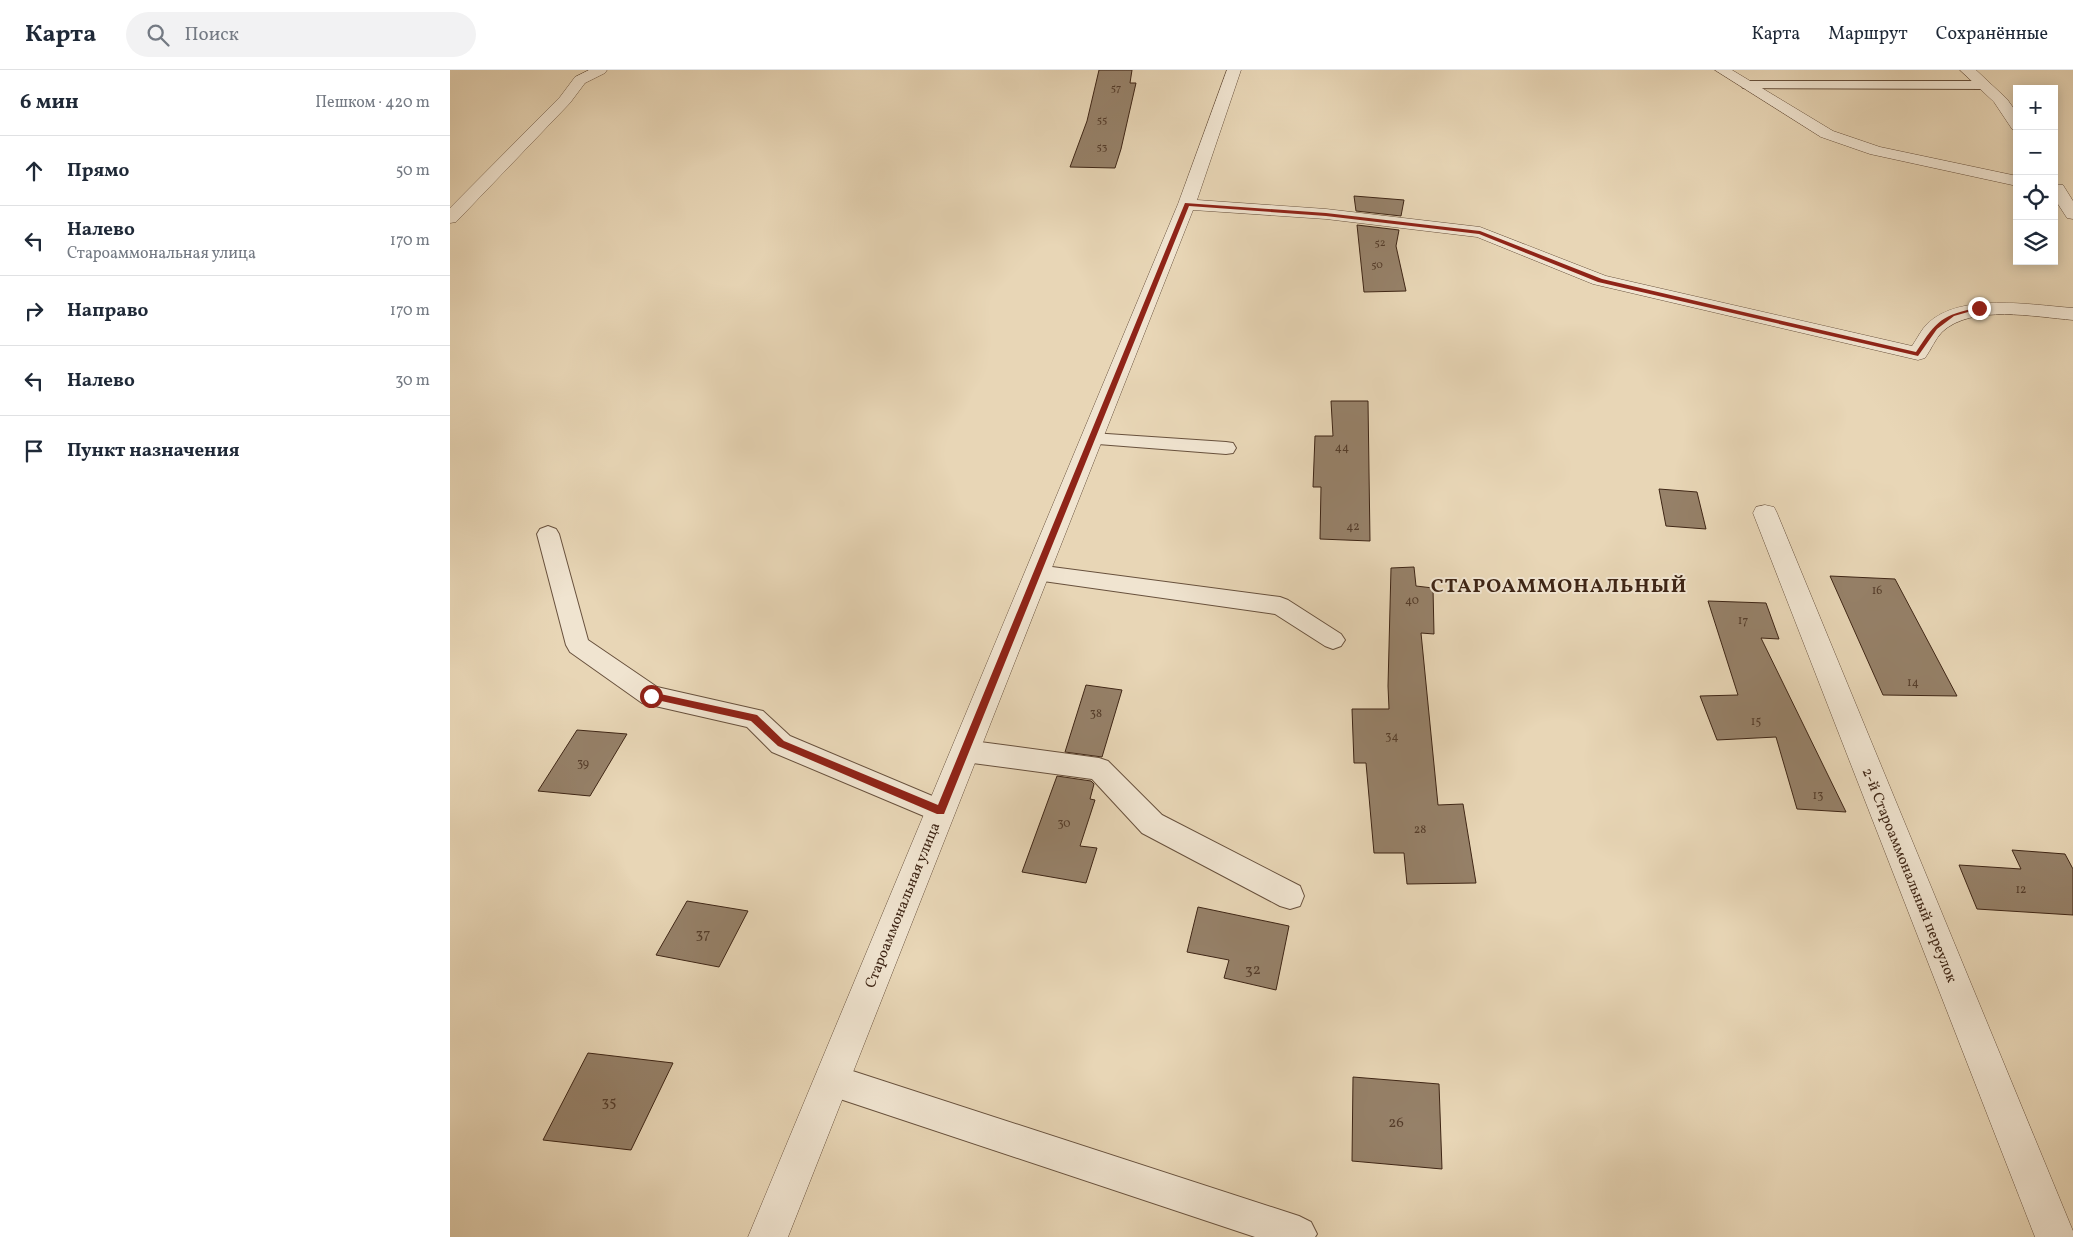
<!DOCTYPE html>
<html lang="ru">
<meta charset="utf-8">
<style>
body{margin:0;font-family:Vollkorn,serif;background:#f2f2f3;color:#1f2937}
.controls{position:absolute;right:15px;top:15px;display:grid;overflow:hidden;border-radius:0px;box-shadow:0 2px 12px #0003}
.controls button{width:45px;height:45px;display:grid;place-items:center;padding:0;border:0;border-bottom:1px solid #e0e1e3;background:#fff;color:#1f2937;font:25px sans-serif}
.stop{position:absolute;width:15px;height:15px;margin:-11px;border:4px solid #8f2418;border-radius:50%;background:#fff}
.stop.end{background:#8f2418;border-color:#fff;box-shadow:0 1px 5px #0008}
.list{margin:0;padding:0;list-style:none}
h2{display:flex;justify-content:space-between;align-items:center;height:65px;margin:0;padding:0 20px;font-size:21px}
h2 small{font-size:16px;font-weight:400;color:#747a83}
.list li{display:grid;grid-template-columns:32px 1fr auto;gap:15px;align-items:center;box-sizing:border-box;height:70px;padding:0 20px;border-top:1px solid #e0e1e3}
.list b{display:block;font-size:19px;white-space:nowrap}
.list p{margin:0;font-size:16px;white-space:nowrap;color:#747a83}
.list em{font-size:16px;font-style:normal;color:#747a83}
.icon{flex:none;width:28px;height:28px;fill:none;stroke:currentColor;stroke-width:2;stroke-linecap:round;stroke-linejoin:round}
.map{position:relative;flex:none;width:1623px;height:1167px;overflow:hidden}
header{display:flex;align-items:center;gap:30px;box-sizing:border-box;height:70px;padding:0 25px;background:#fff;border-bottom:1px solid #e0e1e3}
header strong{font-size:24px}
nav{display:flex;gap:28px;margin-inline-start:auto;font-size:18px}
.search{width:350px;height:45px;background:#f2f2f3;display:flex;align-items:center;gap:12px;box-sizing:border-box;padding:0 18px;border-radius:28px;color:#747a83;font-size:19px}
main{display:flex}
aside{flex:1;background:#fff}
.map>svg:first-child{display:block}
.building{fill:#968169;stroke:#3e2515}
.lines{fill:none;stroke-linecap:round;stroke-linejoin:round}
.service-casing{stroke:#68513d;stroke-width:2}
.minor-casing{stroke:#68513d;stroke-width:1}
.service{fill:#f0e4d0;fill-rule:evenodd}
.minor{fill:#f0e4d0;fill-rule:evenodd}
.route{fill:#8f2418}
.labels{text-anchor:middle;stroke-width:4;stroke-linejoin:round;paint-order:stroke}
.far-number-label{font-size:11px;fill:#543c2a}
.number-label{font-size:12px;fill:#543c2a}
.street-label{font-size:15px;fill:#3e2515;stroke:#f0e4d0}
.near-number-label{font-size:15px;fill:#543c2a}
.district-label{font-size:20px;font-weight:bold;letter-spacing:1px;fill:#3e2515;stroke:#f0e4d0}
</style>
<header>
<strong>Карта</strong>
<div class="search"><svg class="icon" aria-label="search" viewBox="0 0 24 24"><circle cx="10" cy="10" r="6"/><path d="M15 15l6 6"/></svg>Поиск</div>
<nav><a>Карта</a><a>Маршрут</a><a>Сохранённые</a></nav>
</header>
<main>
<aside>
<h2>6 мин<small>Пешком · 420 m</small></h2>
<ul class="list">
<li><svg class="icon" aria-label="ahead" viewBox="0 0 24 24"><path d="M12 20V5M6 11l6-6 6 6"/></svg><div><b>Прямо</b></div><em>50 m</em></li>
<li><svg class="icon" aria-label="left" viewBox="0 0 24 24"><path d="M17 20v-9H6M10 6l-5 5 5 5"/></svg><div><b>Налево</b><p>Староаммональная улица</p></div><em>170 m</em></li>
<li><svg class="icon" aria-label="right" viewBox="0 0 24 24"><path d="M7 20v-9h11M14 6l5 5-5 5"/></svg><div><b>Направо</b></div><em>170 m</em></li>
<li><svg class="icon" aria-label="left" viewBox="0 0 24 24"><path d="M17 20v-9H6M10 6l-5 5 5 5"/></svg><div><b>Налево</b></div><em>30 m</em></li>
<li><svg class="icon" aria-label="arrive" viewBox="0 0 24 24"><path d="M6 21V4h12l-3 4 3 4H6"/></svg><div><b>Пункт назначения</b></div></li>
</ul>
</aside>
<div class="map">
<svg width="1623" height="1167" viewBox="0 0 1623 1167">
<rect width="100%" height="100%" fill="#e8d6b6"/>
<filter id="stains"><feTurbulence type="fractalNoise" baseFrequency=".004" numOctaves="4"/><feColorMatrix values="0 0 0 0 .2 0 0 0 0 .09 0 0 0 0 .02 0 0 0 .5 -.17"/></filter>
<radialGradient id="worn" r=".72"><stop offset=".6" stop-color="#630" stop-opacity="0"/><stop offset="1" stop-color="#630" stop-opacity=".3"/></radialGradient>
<!-- building -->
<g class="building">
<polygon points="649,0 682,0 680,13 686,13 671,79 665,98 620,97 637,51"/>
<polygon points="904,126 954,130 951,146 906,141"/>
<polygon points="907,155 949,160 946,176 956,221 914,222"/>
<polygon points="881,331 918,331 920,471 870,469 871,417 863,417 865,366 883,366"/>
<polygon points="1209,419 1247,422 1256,459 1216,456"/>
<polygon points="964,497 966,516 983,518 984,564 971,563 988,735 1013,734 1026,813 957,814 954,783 924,783 916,693 904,693 902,639 939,639 938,616 941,498"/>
<polygon points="1380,506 1445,509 1507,626 1433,625"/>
<polygon points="1258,531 1316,533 1329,569 1311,568 1396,742 1347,739 1326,667 1267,670 1250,626 1288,625"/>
<polygon points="636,615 672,620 652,687 615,682"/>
<polygon points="127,660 177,664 140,726 88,721"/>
<polygon points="607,706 641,711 644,714 640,729 645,730 630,776 647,778 636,813 572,802"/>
<polygon points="1562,780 1615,784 1623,799 1623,845 1527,839 1509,795 1571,799"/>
<polygon points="237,831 298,841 269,897 206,885"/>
<polygon points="748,837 839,856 826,920 774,908 779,890 737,882"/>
<polygon points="138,983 223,993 181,1080 93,1070"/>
<polygon points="903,1007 989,1014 992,1099 902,1091"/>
</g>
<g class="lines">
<defs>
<g id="service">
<polygon points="1297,11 1534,11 1540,15 1534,19 1293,18 1291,15"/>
<polygon points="642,363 776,372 783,373 786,378 783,383 776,384 635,373 632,369 635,365"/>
<polygon points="98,456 106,459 109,464 138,570 207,617 313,641 340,666 499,733 503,741 499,749 490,753 481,749 322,682 297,657 192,633 120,582 116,575 87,464 90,459"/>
<polygon points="587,495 830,527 838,530 891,564 895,570 891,576 883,579 875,576 825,544 579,509 576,503 579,497"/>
<polygon points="515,670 649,688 658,691 712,745 850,816 854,826 850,836 840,839 830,836 692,763 642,709 515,692 506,689 502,681 506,673"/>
<polygon points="381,994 849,1146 861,1152 867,1164 865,1167 805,1167 381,1026 370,1021 365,1010 370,999"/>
</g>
<g id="minor">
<polygon points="139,0 157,0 155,3 135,13 120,33 6,152 0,153 0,138 110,27 125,7"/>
<path d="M 777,0 L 791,0 L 747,130 L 876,139 L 1030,157 L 1156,206 L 1462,276 C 1467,269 1471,260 1477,254 C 1510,222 1581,235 1623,238 L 1623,250 C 1585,247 1522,234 1492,262 C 1485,269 1481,280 1475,288 L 1468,290 L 1143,214 L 1027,167 L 876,149 L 743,140 L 338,1167 L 298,1167 L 728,134 Z"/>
<polygon points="1265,0 1282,0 1383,61 1430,77 1567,106 1567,116 1420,84 1371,67"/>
<polygon points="1510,0 1526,0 1557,29 1567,43 1567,61 1562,59 1544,32"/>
<polygon points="1604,114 1613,115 1623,131 1623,149 1617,148 1604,128"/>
<polygon points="1315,435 1324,437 1327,443 1623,1161 1623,1167 1585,1167 1303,443 1306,437"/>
</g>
</defs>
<!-- service casing -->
<use href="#service" class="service-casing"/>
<!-- minor casing -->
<use href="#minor" class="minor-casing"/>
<!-- service -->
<use href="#service" class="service"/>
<!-- minor -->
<use href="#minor" class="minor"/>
</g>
<!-- route -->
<path class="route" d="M 735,133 L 876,143 L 1030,161 L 1152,209 L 1466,282 C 1488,249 1491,246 1529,237 L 1532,238 L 1504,246 L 1487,259 L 1468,286 L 1148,212 L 1029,164 L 876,146 L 739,136 L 494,744 L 487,744 L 328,676 L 301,651 L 198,628 L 198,623 L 201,622 L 307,645 L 334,671 L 488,735 Z"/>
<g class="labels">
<!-- far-number labels -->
<g class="far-number-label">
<text x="666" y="21">57</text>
<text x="652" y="53">55</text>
<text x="652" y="80">53</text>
<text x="930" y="176">52</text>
<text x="927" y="198">50</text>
</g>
<!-- number labels -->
<g class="number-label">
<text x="892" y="381">44</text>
<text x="903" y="460">42</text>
<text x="1427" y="524">16</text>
<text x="962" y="534">40</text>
<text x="1293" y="554">17</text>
<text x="1463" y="616">14</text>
<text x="646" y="647">38</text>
<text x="1306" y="655">15</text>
<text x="942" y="670">34</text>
<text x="133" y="697">39</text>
<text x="1368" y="729">13</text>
<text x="614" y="757">30</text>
<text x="970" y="763">28</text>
<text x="1571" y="823">12</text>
</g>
<!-- street labels -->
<g class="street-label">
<text transform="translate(1460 805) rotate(68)" y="5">2-й Староаммональный переулок</text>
<text transform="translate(452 835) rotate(-68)" y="5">Староаммональная улица</text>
</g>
<!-- near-number labels -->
<g class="near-number-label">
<text x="253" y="868">37</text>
<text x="803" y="904">32</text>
<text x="159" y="1036">35</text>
<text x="946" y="1057">26</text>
</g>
<!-- district labels -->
<g class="district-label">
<text x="1109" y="522">СТАРОАММОНАЛЬНЫЙ</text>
</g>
</g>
<rect width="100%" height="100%" filter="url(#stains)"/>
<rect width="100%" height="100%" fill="url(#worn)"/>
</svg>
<div class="controls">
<button>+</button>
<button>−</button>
<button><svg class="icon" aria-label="locate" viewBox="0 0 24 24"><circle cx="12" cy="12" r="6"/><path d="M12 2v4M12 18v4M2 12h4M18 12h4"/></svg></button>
<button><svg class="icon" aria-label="layers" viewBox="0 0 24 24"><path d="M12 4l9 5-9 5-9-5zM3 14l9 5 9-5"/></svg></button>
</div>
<div class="stop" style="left:201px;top:626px"></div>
<div class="stop end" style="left:1529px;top:238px"></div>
</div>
</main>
